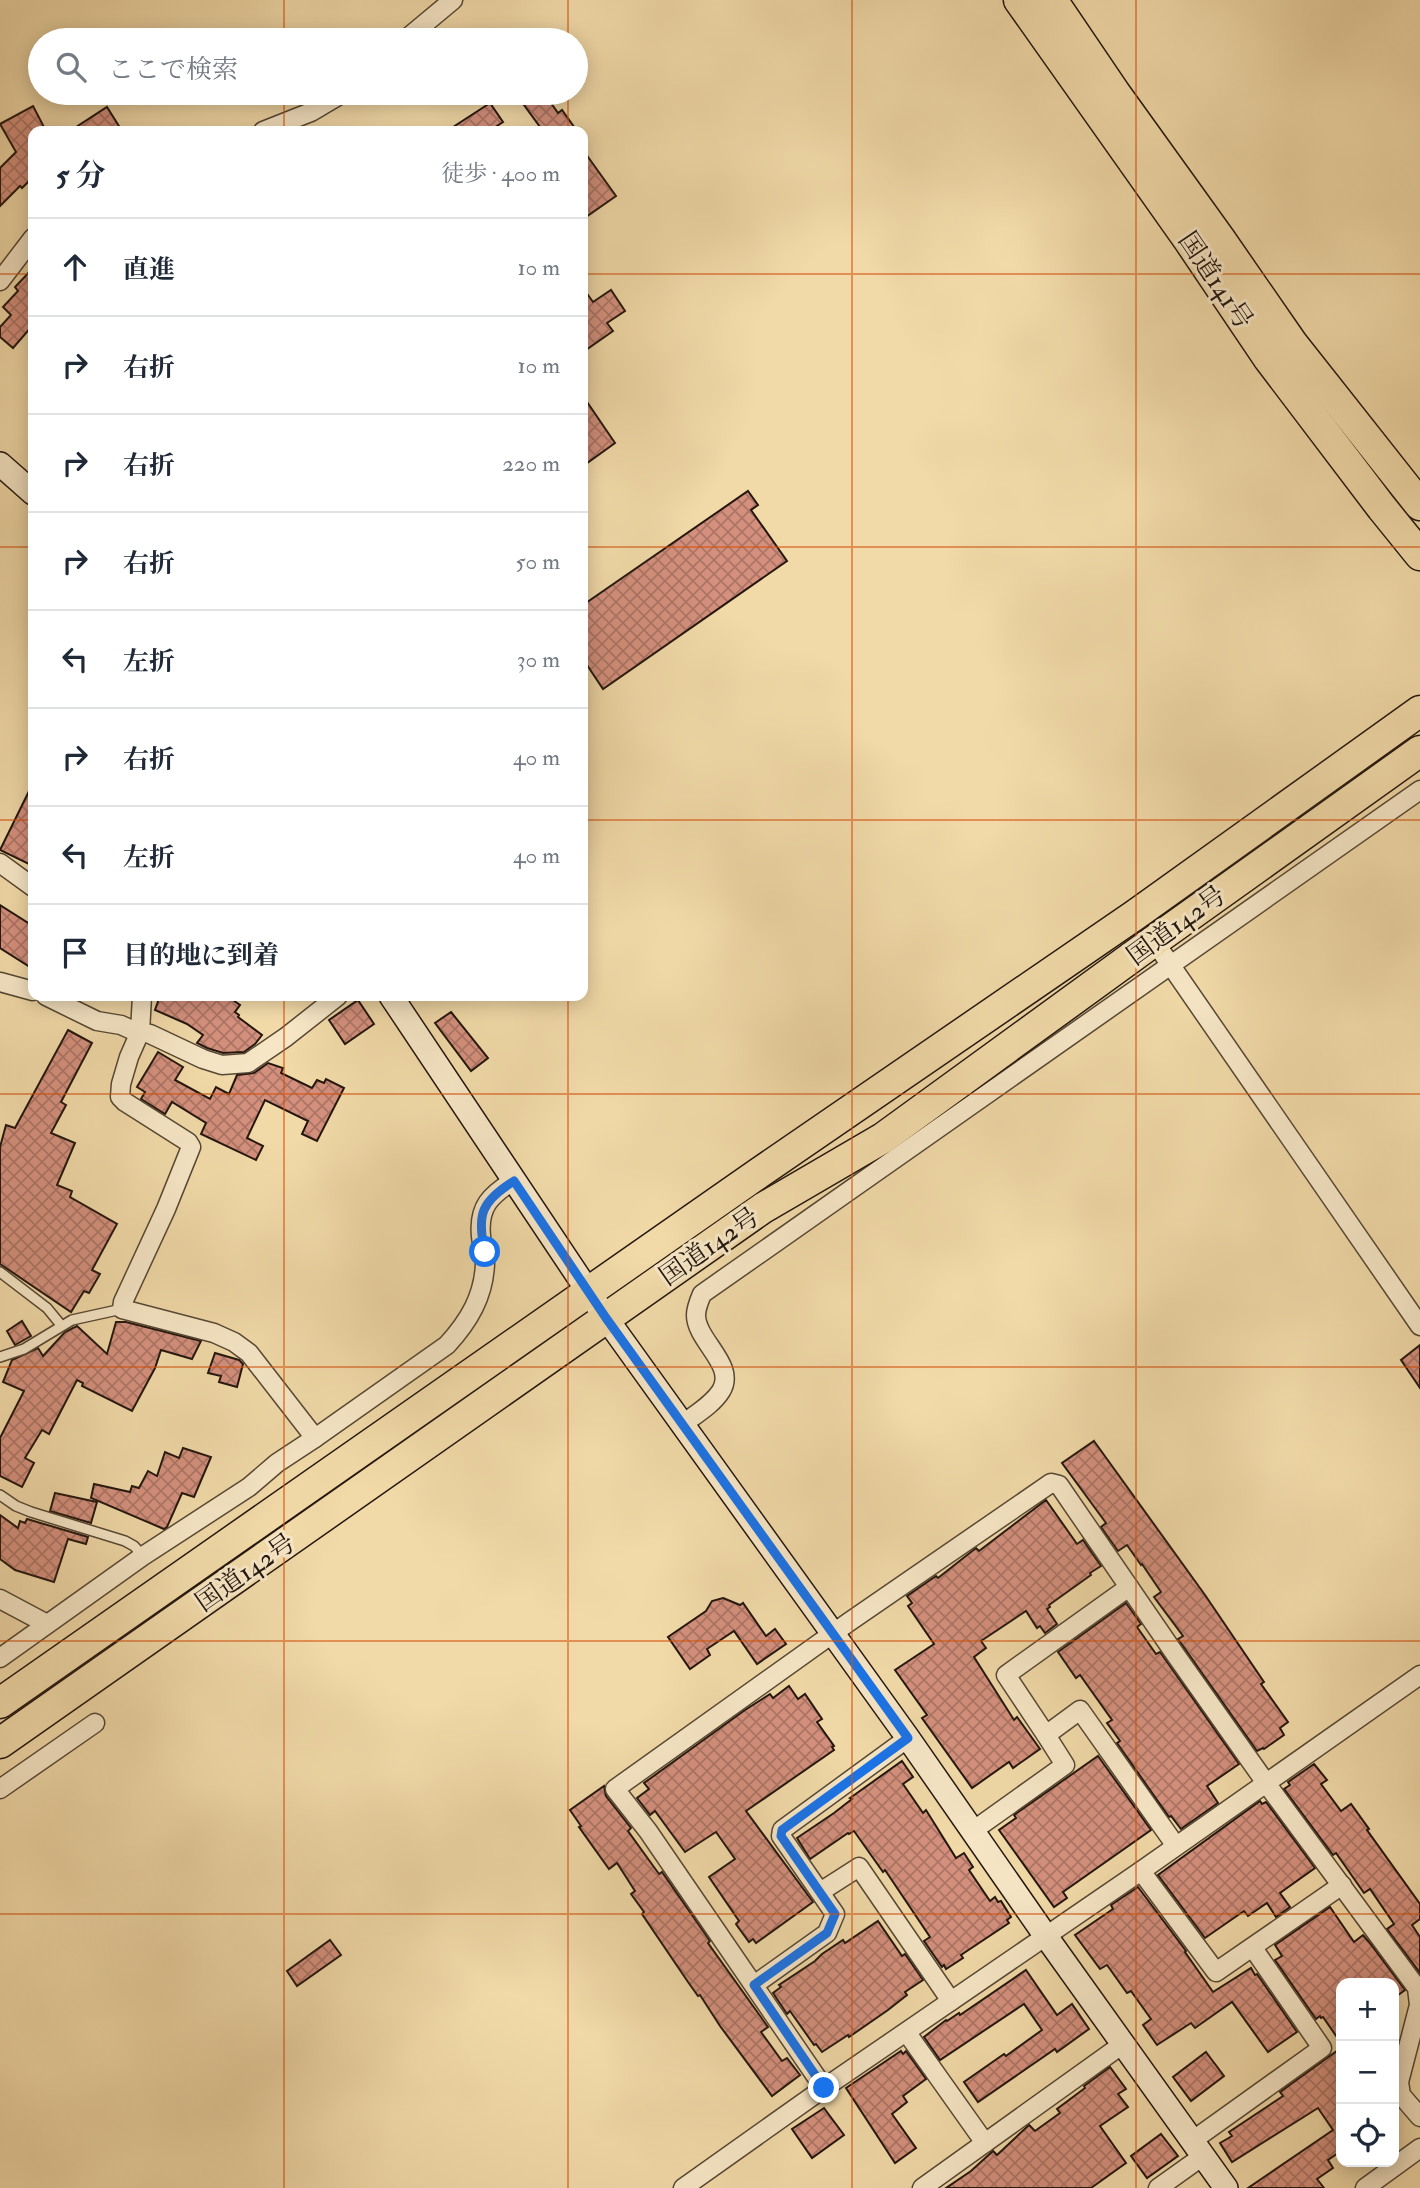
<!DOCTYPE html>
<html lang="ja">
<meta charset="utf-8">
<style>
body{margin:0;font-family:"IM FELL Double Pica","Noto Serif JP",serif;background:#f6f6f7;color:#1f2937}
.controls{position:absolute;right:21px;bottom:21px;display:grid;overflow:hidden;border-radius:14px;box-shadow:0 4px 18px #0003}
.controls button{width:63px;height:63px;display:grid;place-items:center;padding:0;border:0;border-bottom:2px solid #e0e1e3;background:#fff;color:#1f2937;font:35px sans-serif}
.stop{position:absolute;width:21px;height:21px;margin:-16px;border:5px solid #1a73e8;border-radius:50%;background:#fff}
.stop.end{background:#1a73e8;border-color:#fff;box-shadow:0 2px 7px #0008}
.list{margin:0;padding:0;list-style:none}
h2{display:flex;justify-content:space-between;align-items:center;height:91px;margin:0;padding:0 28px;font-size:30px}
h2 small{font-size:23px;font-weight:400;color:#747a83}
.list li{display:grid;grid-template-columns:46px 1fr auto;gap:21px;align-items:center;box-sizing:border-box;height:98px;padding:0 28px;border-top:2px solid #e0e1e3}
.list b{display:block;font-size:26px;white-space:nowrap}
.list em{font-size:23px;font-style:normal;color:#747a83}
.icon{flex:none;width:38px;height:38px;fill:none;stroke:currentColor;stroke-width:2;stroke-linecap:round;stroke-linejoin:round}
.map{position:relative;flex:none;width:1420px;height:2188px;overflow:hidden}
.search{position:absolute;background:#fff;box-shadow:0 4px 18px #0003;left:28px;top:28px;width:560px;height:77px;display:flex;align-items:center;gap:18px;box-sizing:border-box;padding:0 24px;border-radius:38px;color:#747a83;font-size:26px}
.panel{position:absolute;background:#fff;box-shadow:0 4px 18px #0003;left:28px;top:126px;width:560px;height:875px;border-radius:14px}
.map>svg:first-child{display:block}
.building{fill:url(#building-cross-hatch);stroke:#23160e;stroke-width:2}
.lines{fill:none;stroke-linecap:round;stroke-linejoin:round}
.lane-casing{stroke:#564734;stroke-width:12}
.street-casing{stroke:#564734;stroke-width:21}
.secondary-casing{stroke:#23160e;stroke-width:26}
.highway-casing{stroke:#23160e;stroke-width:33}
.lane{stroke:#f6e6c6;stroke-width:9}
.street{stroke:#f6e6c6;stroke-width:18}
.secondary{stroke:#f6e6c6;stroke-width:23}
.highway{stroke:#f1d9a8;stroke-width:30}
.route{stroke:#1a73e8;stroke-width:9}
.grid{fill:none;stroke:#d4520c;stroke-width:2;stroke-opacity:0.55}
.labels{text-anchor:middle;stroke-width:6;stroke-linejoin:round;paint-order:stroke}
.street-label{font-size:26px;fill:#23160e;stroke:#f6e6c6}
</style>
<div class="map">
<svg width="1420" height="2188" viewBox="0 0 1420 2188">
<defs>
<pattern id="building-cross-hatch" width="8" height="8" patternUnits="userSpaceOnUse" patternTransform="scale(1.75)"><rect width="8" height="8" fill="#d4907d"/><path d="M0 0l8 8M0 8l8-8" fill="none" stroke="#ac7565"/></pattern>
</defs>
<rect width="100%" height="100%" fill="#f1d9a8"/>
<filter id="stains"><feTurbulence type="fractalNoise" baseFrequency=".00286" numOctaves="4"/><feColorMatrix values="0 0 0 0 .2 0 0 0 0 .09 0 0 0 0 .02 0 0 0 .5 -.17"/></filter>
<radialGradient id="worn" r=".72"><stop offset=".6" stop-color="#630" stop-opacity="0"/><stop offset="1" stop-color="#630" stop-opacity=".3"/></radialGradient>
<!-- building -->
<g class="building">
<polygon points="542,93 544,93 558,113 562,110 577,131 543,131 524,105"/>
<polygon points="490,103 503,122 497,126 501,131 447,131"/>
<polygon points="33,106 46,131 33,131 33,177 22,188 20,186 0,206 0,168 16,152 0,124"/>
<polygon points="107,107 122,131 70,131"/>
<polygon points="583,150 616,196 583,219"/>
<polygon points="33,268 33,325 13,348 0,337 0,327 11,315 3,307 18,291 15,287"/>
<polygon points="583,288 593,302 611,290 625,311 607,323 613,331 583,352"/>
<polygon points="583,396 615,443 583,466"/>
<polygon points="748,491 758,505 751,510 787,561 603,689 583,659 583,605"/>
<polygon points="33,783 33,866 0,850"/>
<polygon points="0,905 33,926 33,969 0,948"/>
<polygon points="160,996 227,996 240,1005 235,1012 239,1015 238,1017 262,1035 255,1044 244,1052 223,1053 207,1048 197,1043 203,1035 187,1024 155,1010"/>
<polygon points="358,1000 374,1024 345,1044 329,1020"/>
<polygon points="451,1012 488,1058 471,1071 435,1023"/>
<polygon points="68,1030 92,1043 61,1102 66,1105 51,1133 75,1143 57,1185 72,1191 70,1197 117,1224 92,1270 100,1274 89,1293 84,1291 71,1312 0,1264 0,1147 6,1125 15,1128"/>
<polygon points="158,1052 183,1067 175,1080 210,1099 216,1087 229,1094 237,1075 254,1073 268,1063 283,1068 281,1073 312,1088 317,1080 324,1083 326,1079 344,1088 317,1141 302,1134 308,1121 265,1100 247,1138 263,1146 256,1160 201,1134 206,1123 172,1102 165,1114 141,1099 145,1092 137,1087"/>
<polygon points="22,1321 31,1336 15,1345 7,1331"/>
<polygon points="116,1322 126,1322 201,1341 192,1359 161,1350 155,1368 132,1411 82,1386 83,1383 77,1380 49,1434 42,1430 25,1458 34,1463 22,1487 0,1476 0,1438 24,1391 3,1382 12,1360 38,1348 43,1356 65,1332 77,1326 107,1354"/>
<polygon points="1420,1345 1420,1388 1401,1360"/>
<polygon points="215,1353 239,1360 243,1364 237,1387 219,1382 221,1376 208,1373"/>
<polygon points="1094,1441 1205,1595 1264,1682 1261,1684 1288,1722 1280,1728 1284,1735 1264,1749 1263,1748 1257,1751 1178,1639 1183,1636 1154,1597 1161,1592 1142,1564 1141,1565 1127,1545 1118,1551 1101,1527 1106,1523 1062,1463"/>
<polygon points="183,1448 211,1457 194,1497 182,1493 167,1527 164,1529 91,1498 94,1484 130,1492 132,1486 139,1488 148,1471 157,1476 165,1452 179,1458"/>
<polygon points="55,1493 97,1502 91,1523 50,1511"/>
<polygon points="1046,1500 1077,1544 1083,1540 1101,1566 1090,1573 1091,1575 1049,1605 1050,1607 1047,1609 1057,1624 1045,1633 1040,1626 1037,1628 1026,1611 981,1641 986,1648 974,1657 1014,1720 1017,1717 1040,1749 1013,1768 1009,1762 972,1788 922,1718 927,1715 895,1670 934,1644 908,1606 912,1603 907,1596 936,1576 938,1578 976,1548 979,1551"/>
<polygon points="0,1515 18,1528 20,1521 25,1523 27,1519 88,1537 86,1544 68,1539 54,1582 15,1570 0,1559"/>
<polygon points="723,1598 740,1605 743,1603 766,1636 775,1629 786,1644 757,1664 734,1631 707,1649 710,1655 690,1669 668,1637 706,1611 712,1601"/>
<polygon points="1126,1603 1141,1624 1137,1627 1156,1654 1160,1652 1239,1764 1207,1786 1218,1803 1181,1829 1171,1816 1169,1817 1117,1743 1120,1741 1107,1723 1112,1720 1080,1675 1076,1678 1058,1652"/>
<polygon points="789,1686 798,1699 805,1694 822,1719 817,1722 834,1746 832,1747 834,1750 746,1811 813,1902 756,1943 753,1939 749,1942 736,1924 739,1921 709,1877 735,1859 716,1832 685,1852 655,1811 650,1815 637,1798 649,1789 644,1783 745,1710 770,1694 773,1698"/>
<polygon points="1098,1756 1151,1830 1063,1892 1067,1898 1054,1907 999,1830 1016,1818 1014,1815"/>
<polygon points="902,1761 913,1777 903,1784 923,1813 926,1810 956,1858 964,1853 973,1867 969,1870 990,1901 995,1897 998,1902 1001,1901 1011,1917 1007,1920 1009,1923 961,1955 963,1958 946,1969 944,1965 942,1967 924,1941 930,1937 885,1870 883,1872 854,1831 849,1834 848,1833 810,1859 797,1838 834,1813 852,1799 850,1798"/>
<polygon points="1314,1764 1327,1780 1321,1784 1341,1811 1351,1804 1369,1829 1367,1830 1420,1904 1420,1919 1412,1925 1420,1937 1420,1973 1387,1929 1394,1924 1370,1889 1364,1893 1336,1853 1333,1855 1284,1789 1290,1785 1288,1782"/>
<polygon points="604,1786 606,1796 631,1828 628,1831 659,1874 662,1872 710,1941 708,1943 768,2027 761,2032 782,2061 787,2058 800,2075 772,2096 720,2026 700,1995 698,1996 688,1982 642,1914 644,1912 631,1894 635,1891 617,1863 609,1869 579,1827 581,1826 570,1810"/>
<polygon points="1260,1801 1262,1804 1266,1802 1315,1868 1280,1893 1290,1907 1276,1917 1267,1903 1248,1916 1244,1911 1205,1938 1158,1875"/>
<polygon points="1138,1887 1186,1951 1185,1952 1213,1992 1251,1968 1255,1975 1257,1974 1297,2032 1268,2052 1232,2002 1195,2028 1191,2023 1157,2045 1143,2025 1151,2019 1131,1991 1127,1993 1107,1965 1100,1969 1075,1935 1113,1909 1111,1905"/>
<polygon points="1330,1907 1354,1942 1363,1935 1369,1942 1405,1990 1394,1998 1394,1983 1341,1983 1341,2043 1323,2017 1321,2018 1320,2016 1316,2019 1275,1960 1282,1956 1275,1945"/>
<polygon points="878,1921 902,1956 905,1954 923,1980 905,1992 907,1995 888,2010 849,2037 848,2035 822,2052 816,2044 814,2045 790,2011 787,2014 773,1993 781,1987 779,1985 815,1961 822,1954 843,1940 845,1943"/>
<polygon points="330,1940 341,1955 297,1986 287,1971"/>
<polygon points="1026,1970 1057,2015 1072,2004 1089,2029 1057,2052 1055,2049 978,2102 964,2082 1004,2054 1006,2056 1042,2030 1024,2004 940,2060 924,2037 946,2020 947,2021 959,2013 960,2015"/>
<polygon points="1341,2048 1341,2151 1328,2160 1333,2168 1317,2179 1324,2188 1248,2188 1333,2130 1318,2108 1232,2162 1220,2143 1232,2136 1229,2132 1283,2096 1280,2092"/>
<polygon points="901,2051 903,2054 906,2051 926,2079 903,2096 907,2102 892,2114 916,2148 895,2163 846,2088"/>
<polygon points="1206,2052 1224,2076 1191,2101 1173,2077"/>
<polygon points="1110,2067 1126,2089 1118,2094 1128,2107 1100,2126 1126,2163 1091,2188 946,2188 971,2171 993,2151 997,2155 1029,2125 1035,2131 1060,2113 1057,2109 1085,2088 1084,2086"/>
<polygon points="824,2108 844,2135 812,2158 792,2129"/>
<polygon points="1161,2134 1178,2156 1147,2178 1131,2156"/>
</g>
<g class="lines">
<defs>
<g id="lane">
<polyline points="0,1272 47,1308 61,1325"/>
<polyline points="0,1357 24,1349 72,1320 122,1309"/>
<polyline points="0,1495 16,1506 31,1512 125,1541 134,1546 143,1556"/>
</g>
<g id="street">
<polyline points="405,40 453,0"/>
<polyline points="263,131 311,112 343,93"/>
<polyline points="0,281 33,238"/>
<polyline points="0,863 33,887"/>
<polyline points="1154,941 1420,1326"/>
<polyline points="0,982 33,991"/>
<polyline points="46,996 97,1021 121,1025 132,1030 150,1034 203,1059 222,1065 248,1063 286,1037 338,996"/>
<path d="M 142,996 L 140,1032 L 129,1057 L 121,1084 L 120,1097 L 125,1102 L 188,1142 L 191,1147 L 166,1209 L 123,1302 L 122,1309 L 214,1333 L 234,1342 L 249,1353 L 315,1438 L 447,1345 C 469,1321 484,1296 485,1263 C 485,1254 482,1246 481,1236 C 478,1206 491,1195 514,1180"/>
<path d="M 683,1424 C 696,1414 712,1405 721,1391 C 737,1365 696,1341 696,1315 C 696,1308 699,1301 702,1294 L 1420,790"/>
<polyline points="1129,1587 1006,1675 1046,1735 1080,1710 1176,1846"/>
<polyline points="0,1599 47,1624"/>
<polyline points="0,1658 143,1556 249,1487 277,1463 315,1438"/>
<polyline points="0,1789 95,1723"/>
<polyline points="974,1830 1065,1765 1046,1735"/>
<polyline points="1141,1871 1216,1972 1342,1885"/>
<polyline points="820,1892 859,1867 951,2001"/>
<polyline points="754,1985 827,1933 835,1914 781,1836 782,1830 908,1738"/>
<polyline points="907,2033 985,2143"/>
<polyline points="824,2088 648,1831 615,1789 849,1622 1051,1483 1059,1485 1175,1654 1266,1783 1417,1988 1419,2005 1399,2082 1401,2095 1420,2117"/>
<polyline points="1192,2141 1322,2048 1253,1948"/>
<polyline points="683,2188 824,2088 1141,1871 1420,1675"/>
<polyline points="922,2188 1123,2044"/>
<polyline points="1158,2188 1203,2156"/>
<polyline points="1365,2188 1420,2148"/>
</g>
<g id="secondary">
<polyline points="0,464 33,493"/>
<polyline points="391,996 606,1318 908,1738 1045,1935 1226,2188"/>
</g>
<g id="highway">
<polyline points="1019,0 1188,239 1269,359 1382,508 1420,555"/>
<polyline points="1052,0 1115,93 1220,239 1292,343 1420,505"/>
<polyline points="0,1703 759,1173 1135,915 1420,711"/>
<polyline points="0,1743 763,1208 883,1138 1154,941 1420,751"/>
</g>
</defs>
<!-- lane casing -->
<use href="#lane" class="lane-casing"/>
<!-- street casing -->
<use href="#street" class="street-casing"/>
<!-- secondary casing -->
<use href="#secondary" class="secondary-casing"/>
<!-- highway casing -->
<use href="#highway" class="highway-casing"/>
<!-- lane -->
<use href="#lane" class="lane"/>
<!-- street -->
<use href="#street" class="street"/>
<!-- secondary -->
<use href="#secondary" class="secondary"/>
<!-- highway -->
<use href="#highway" class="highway"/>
</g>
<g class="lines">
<!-- route -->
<path class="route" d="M 485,1252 C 476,1214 482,1201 514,1181 L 606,1318 L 908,1738 L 782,1830 L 781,1836 L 835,1914 L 827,1933 L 754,1985 L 824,2088"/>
</g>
<!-- grid -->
<path class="grid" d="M 284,0 L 284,40M 568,0 L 568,40M 852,0 L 852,2188M 1136,0 L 1136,2188M 284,93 L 284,131M 568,93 L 568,131M 0,274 L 33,274M 583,274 L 1420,274M 0,547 L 33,547M 583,547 L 1420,547M 0,820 L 33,820M 583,820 L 1420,820M 284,996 L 284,2188M 568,996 L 568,2188M 0,1094 L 1420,1094M 0,1367 L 1420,1367M 0,1641 L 1420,1641M 0,1914 L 1420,1914"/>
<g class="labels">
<!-- street labels -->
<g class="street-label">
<text transform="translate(1216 280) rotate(56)" y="9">国道141号</text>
<text transform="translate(1176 925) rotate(-36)" y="9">国道142号</text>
<text transform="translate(709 1246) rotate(-35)" y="9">国道142号</text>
<text transform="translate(245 1572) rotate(-35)" y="9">国道142号</text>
</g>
</g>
<rect width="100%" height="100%" filter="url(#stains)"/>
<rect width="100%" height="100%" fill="url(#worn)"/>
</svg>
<div class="controls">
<button>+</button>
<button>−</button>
<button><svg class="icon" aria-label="locate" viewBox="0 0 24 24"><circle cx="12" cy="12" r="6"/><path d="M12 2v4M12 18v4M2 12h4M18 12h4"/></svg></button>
</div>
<div class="stop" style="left:485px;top:1252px"></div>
<div class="stop end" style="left:824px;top:2088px"></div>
<div class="search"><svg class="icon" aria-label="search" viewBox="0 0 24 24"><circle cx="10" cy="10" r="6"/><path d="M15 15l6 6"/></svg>ここで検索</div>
<section class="panel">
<h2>5 分<small>徒歩 · 400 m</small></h2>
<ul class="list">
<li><svg class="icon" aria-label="ahead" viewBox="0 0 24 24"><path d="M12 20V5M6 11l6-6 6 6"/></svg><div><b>直進</b></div><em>10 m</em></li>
<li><svg class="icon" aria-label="right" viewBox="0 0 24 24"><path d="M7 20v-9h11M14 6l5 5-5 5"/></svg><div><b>右折</b></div><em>10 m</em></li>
<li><svg class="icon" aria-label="right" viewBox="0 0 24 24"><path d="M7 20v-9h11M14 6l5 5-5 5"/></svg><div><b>右折</b></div><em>220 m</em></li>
<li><svg class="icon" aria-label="right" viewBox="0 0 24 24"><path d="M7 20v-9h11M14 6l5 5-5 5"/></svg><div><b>右折</b></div><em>50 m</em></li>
<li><svg class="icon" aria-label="left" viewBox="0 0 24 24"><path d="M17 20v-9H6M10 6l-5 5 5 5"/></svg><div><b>左折</b></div><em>30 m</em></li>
<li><svg class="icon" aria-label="right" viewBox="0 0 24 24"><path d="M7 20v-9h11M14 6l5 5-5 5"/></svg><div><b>右折</b></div><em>40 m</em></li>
<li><svg class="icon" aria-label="left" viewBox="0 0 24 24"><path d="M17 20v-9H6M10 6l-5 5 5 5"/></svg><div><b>左折</b></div><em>40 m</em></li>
<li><svg class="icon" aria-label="arrive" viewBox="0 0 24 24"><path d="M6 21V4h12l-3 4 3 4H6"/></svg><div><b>目的地に到着</b></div></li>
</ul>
</section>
</div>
